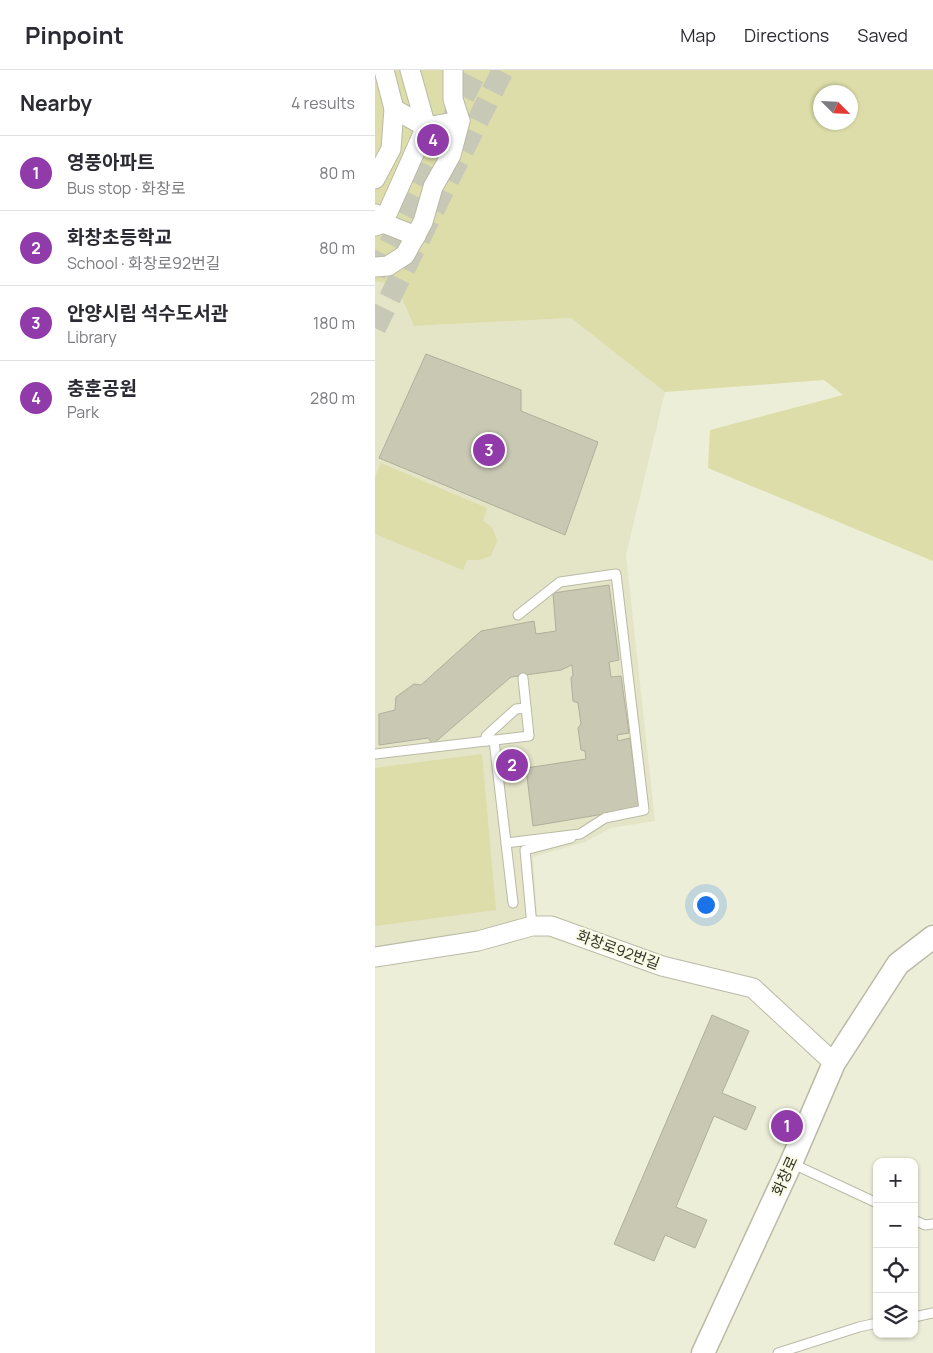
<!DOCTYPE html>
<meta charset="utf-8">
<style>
body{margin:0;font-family:Manrope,"Noto Sans KR",sans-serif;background:#f2f2f3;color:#2b2b33}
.controls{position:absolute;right:15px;bottom:15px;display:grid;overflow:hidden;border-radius:10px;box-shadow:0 1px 4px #0004}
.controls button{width:45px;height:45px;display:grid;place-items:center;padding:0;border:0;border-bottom:1px solid #e1e1e2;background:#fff;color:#2b2b33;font:25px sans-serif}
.compass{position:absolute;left:438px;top:15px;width:45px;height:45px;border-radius:50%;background:#fff;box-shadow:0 1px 4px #0004;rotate:114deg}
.you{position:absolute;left:330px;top:834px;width:18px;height:18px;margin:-12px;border:4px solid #fff;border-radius:50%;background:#1a73e8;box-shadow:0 0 0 8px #1a73e833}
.badge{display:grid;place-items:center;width:32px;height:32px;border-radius:50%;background:#903ba9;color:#fff;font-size:16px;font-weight:700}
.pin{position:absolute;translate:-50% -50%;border:2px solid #fff;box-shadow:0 1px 5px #0006}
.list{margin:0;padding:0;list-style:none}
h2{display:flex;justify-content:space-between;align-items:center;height:65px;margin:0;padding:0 20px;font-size:21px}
h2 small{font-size:16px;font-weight:400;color:#7c7c81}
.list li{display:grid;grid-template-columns:32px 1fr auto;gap:15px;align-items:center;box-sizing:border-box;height:75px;padding:0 20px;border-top:1px solid #e1e1e2}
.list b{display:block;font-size:19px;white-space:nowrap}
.list p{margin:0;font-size:16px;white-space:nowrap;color:#7c7c81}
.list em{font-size:16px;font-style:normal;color:#7c7c81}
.icon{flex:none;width:28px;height:28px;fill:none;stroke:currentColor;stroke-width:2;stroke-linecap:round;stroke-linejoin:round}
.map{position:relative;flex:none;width:558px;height:1283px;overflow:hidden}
header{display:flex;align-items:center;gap:30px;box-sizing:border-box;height:70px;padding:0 25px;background:#fff;border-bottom:1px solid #e1e1e2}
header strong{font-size:24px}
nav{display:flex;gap:28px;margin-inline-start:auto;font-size:18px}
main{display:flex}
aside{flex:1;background:#fff}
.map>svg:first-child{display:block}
.built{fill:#e4e4c7}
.green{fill:#dcdda8;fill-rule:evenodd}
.building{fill:#c8c8b3;stroke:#afaf9b}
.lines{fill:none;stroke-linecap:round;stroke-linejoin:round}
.tertiary-tunnel{stroke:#c7c8b5;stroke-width:22;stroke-dasharray:22 11;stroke-linecap:butt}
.service-casing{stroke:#babaa6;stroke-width:11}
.minor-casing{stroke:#babaa6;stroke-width:21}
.tertiary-casing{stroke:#babaa6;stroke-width:25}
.service{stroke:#fff;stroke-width:9}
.minor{stroke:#fff;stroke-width:19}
.tertiary{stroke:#fff;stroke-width:22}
.labels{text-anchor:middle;stroke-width:4.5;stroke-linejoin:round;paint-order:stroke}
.street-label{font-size:15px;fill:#303028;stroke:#fafbe5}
</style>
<header>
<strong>Pinpoint</strong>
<nav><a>Map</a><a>Directions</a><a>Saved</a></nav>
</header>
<main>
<aside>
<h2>Nearby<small>4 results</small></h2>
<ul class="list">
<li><span class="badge">1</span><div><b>영풍아파트</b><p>Bus stop · 화창로</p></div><em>80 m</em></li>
<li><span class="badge">2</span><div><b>화창초등학교</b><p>School · 화창로92번길</p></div><em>80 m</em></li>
<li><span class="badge">3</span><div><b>안양시립 석수도서관</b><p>Library</p></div><em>180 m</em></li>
<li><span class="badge">4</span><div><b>충훈공원</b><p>Park</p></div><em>280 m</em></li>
</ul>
</aside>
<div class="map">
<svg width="558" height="1283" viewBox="0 0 558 1283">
<rect width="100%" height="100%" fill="#edeed8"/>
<!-- built -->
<polygon class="built" points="0,211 21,215 39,256 196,248 290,322 251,485 280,751 236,758 210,772 158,787 162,846 158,852 0,887"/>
<!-- green -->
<g class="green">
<path d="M 0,0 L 558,0 L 558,491 L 333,398 L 335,360 L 468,325 L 449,310 L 290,322 L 196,248 L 39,256 L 21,215 L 0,211 ZM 446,22 L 476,22 L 476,52 L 446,52 Z"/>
<polygon points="6,393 112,438 108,451 117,457 122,471 116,486 104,490 92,490 88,500 0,464 0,407"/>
<polygon points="107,684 121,840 0,856 0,698"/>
</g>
<!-- building -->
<g class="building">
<polygon points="51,284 146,320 146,341 223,372 190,465 4,388"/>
<polygon points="234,515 244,590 234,592 236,607 246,606 254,663 242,665 243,671 255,668 264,738 158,756 151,698 211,689 210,681 206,680 203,658 206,654 203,633 198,631 196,608 198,605 197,595 186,600 136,607 58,674 53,668 4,675 4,644 20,640 21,627 39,614 46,615 106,561 159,551 161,564 181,561 178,523"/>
<polygon points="337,945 374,961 347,1023 381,1037 371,1060 339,1046 301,1137 332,1150 320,1178 290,1165 279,1191 239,1174"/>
</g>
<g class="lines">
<!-- tertiary-tunnel -->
<g class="tertiary-tunnel">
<polyline points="0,204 102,0"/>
<polyline points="0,258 128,0"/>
</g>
<defs>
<g id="service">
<polyline points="119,670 138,833"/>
<polyline points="111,671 111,666 141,639 151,638"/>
<polyline points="0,684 154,666 148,608"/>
<polyline points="131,773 205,764 230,748 269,740 241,504 185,512 143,545"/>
<polyline points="157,856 150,780 196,768"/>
<polyline points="416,1093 502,1133"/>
<polyline points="539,1150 550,1155 558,1154"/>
<polyline points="539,1247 558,1243"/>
<polyline points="403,1283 484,1257 502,1253"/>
</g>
<g id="minor">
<polyline points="19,39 51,57 85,51"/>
<polyline points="0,109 16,79 19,39 9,0"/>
<polyline points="1,144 8,153 41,166"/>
<polyline points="0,156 8,153 51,57 35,0"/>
<polyline points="0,197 13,196 30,185 48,152 58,117 76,85 85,51 78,29 78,0"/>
<polyline points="0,887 103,871 157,856 176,856 287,896 378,918 459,993"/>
</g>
<polyline id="tertiary" points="328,1283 416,1093 459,993 523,894 558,867"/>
</defs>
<!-- service casing -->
<use href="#service" class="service-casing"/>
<!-- minor casing -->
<use href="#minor" class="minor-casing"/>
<!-- tertiary casing -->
<use href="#tertiary" class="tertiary-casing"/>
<!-- service -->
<use href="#service" class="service"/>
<!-- minor -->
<use href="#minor" class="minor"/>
<!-- tertiary -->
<use href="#tertiary" class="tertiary"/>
</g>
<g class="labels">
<!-- street labels -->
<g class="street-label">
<text transform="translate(243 880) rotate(20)" y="5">화창로92번길</text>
<text transform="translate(410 1106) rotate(-66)" y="5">화창로</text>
</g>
</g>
</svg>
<div class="controls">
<button>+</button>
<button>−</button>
<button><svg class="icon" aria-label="locate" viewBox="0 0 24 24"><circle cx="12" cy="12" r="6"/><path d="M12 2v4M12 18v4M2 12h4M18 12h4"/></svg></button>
<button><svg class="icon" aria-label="layers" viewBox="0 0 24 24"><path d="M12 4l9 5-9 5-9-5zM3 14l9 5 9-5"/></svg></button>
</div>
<svg class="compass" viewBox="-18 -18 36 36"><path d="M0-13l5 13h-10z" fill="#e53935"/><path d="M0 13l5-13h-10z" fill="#7c7c81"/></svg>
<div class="you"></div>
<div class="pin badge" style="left:412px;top:1056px">1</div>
<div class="pin badge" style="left:137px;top:695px">2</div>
<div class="pin badge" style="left:114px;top:380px">3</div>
<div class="pin badge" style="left:58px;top:70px">4</div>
</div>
</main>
